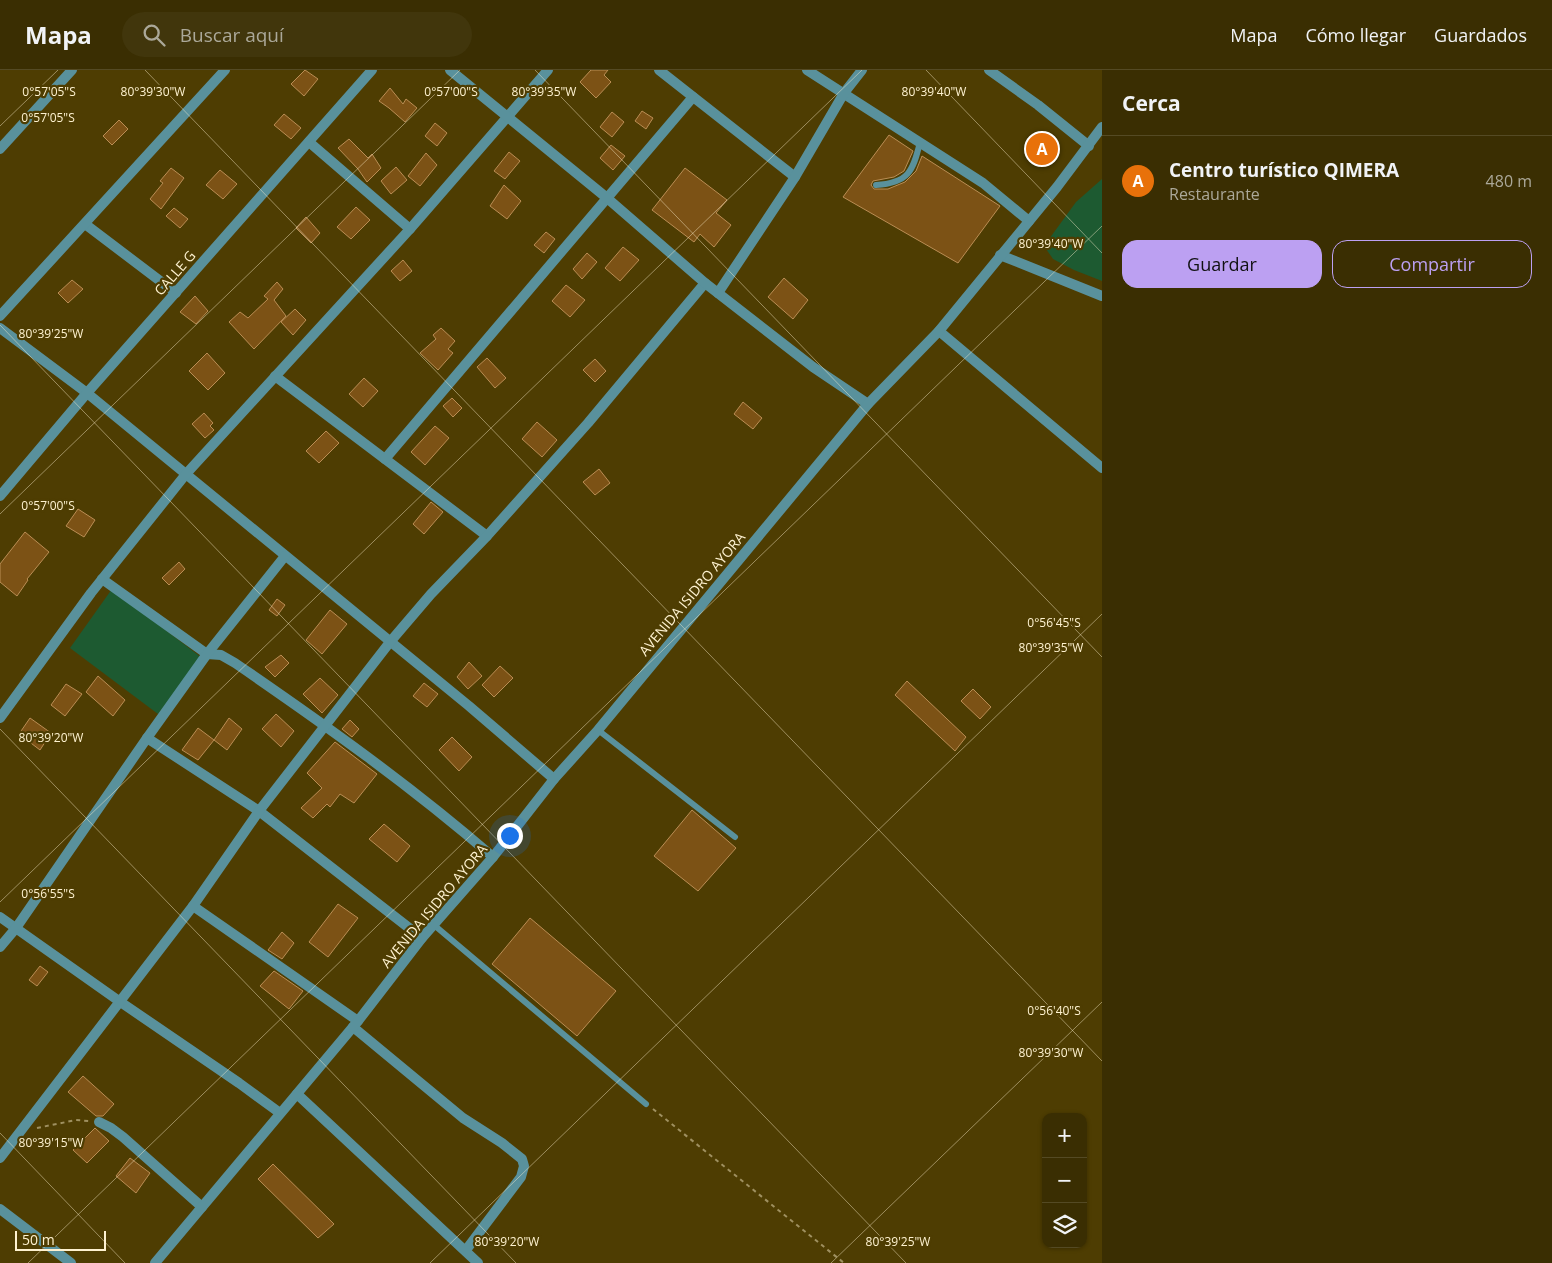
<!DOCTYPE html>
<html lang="es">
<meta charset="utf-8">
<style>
body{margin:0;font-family:"Open Sans",sans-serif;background:#41360c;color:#f1f3f6}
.controls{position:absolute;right:15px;bottom:15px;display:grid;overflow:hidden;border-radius:10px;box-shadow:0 1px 4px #0004}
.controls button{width:45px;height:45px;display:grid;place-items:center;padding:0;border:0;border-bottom:1px solid #544a24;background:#3a2e02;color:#f1f3f6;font:25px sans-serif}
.scale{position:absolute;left:15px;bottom:12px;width:91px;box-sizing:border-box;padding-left:5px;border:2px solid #fef2d0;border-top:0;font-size:14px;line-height:18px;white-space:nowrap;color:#fef2d0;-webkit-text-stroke:4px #4e3d02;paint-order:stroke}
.you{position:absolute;left:509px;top:765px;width:18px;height:18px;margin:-12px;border:4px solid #fff;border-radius:50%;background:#1a73e8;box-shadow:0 0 0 8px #1a73e833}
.badge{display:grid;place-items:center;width:32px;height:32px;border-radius:50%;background:#bca0f2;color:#fff;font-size:16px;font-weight:700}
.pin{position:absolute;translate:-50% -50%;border:2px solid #fff;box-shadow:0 1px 5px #0006}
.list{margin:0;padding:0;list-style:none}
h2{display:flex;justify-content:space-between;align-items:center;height:65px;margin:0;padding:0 20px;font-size:21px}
h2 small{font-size:16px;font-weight:400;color:#aba899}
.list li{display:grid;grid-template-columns:32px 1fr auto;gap:15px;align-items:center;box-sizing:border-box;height:90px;padding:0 20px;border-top:1px solid #544a24}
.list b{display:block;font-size:19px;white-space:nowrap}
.list p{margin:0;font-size:16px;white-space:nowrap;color:#aba899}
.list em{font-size:16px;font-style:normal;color:#aba899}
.actions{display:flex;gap:10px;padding:15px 20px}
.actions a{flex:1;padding:11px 0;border:1px solid #bca0f2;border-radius:15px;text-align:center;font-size:18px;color:#bca0f2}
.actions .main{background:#bca0f2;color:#111}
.icon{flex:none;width:28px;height:28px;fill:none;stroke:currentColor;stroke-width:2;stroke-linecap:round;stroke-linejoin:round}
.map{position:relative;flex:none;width:1102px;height:1193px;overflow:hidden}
header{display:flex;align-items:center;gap:30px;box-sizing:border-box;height:70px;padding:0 25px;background:#3a2e02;border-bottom:1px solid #544a24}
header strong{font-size:24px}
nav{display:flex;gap:28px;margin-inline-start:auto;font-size:18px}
.search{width:350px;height:45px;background:#41360c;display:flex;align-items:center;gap:12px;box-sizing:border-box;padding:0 18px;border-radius:28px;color:#aba899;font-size:19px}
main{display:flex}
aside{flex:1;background:#3a2e02}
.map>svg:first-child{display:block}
.green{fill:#1d5a31}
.building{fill:#7c5215;stroke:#ba8d54}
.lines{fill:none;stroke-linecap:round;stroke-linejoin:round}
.path{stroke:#9f9060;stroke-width:2;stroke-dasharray:4 4;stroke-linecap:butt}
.service{stroke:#59919c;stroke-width:6}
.minor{stroke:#59919c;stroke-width:10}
.tertiary{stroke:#59919c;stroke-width:10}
.ticks{fill:none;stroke:#fef2d0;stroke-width:1;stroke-opacity:0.45}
.labels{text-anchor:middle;stroke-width:4.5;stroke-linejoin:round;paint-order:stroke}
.street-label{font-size:14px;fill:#fef2d0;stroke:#4e3d02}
.ticks-label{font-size:12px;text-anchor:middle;fill:#fef2d0;stroke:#4e3d02;stroke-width:4.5;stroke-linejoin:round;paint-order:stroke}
</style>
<header>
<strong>Mapa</strong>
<div class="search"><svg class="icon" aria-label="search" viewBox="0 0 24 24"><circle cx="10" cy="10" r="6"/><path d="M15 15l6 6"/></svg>Buscar aquí</div>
<nav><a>Mapa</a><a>Cómo llegar</a><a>Guardados</a></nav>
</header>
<main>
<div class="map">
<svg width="1102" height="1193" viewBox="0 0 1102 1193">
<rect width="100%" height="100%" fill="#4e3d02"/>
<!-- green -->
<g class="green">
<polygon points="1102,109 1102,211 1074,200 1053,189 1044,176 1076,132"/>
<polygon points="112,519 202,588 158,644 70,578"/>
</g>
<!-- building -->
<g class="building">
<polygon points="305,0 318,9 304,26 291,14"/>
<polygon points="591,0 608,0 604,5 611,12 596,28 580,12"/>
<polygon points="390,18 403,34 406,29 417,38 405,52 389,38 379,31"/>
<polygon points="642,41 653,48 646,59 635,51"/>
<polygon points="612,42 624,52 612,67 600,57"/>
<polygon points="284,44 301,58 291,69 274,55"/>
<polygon points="119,50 128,59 112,75 103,66"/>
<polygon points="435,53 447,63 437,76 425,66"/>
<polygon points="889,65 913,81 904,101 894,107 873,111 871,115 874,119 888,119 905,112 916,101 922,86 1000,136 958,193 843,127"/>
<polygon points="349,69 368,88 372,84 381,98 367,112 358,99 338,78"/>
<polygon points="611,75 625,86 613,100 600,88"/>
<polygon points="509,82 520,91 505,109 494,101"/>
<polygon points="426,83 437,95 420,116 408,106"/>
<polygon points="396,97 407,110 391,124 381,111"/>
<polygon points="171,98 184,108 161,139 150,129 163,113 160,111"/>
<polygon points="685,98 727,130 716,143 731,155 714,177 700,164 694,172 652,140"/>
<polygon points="220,100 237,114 223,129 206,115"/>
<polygon points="504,115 521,131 507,149 490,136"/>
<polygon points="356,137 370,150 351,169 337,157"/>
<polygon points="174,138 188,149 180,158 166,146"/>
<polygon points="306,147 320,163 311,173 296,158"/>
<polygon points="546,162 555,169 544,183 534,175"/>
<polygon points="623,177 639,190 620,211 605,198"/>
<polygon points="587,183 597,192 582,209 573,199"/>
<polygon points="403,190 412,201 400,211 391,201"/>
<polygon points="784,208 808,230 793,249 768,227"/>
<polygon points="72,210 83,219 68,233 58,223"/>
<polygon points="277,212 283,219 274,230 286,246 254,279 229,252 240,242 248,248 268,229 264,226"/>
<polygon points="566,215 585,230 570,247 552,231"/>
<polygon points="195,226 208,241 196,254 180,242"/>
<polygon points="295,239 306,250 293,265 281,252"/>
<polygon points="441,258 455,271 448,279 453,283 438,300 420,283 436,269 433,265"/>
<polygon points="207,283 225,303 208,320 189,301"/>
<polygon points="487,288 506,308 495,318 477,297"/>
<polygon points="595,289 606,301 595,312 583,300"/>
<polygon points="364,308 378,321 363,337 349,324"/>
<polygon points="452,328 462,338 453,347 443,336"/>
<polygon points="743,332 762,348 753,359 734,344"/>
<polygon points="204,343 213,353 210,356 214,360 205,368 192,354"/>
<polygon points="537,352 557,370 542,387 522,369"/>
<polygon points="435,356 449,368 425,395 411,382"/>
<polygon points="326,361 339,373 319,393 306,381"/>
<polygon points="599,399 610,413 595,425 583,412"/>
<polygon points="431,432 443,442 424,464 413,454"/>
<polygon points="78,439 95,450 84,467 66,456"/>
<polygon points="25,462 49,482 27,509 28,510 17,526 0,512 0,494"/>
<polygon points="179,492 185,499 169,515 162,508"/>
<polygon points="277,529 285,535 277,546 269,540"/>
<polygon points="330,540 347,554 322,584 306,570"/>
<polygon points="281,585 289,593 275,607 265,597"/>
<polygon points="469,592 482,606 468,619 457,607"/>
<polygon points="500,596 513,608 494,627 482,615"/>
<polygon points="98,606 125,630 113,646 86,622"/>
<polygon points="320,608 338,625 322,643 303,624"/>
<polygon points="907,611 966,667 955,681 895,625"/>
<polygon points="424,613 438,624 427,637 413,626"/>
<polygon points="66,614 82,624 65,646 51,635"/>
<polygon points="973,619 991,637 980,649 961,631"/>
<polygon points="276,644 294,661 281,677 262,659"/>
<polygon points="30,648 51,663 40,680 19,664"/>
<polygon points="229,648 242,659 227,680 214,670"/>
<polygon points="350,650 359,659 352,667 342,659"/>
<polygon points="198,658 214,670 198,690 182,680"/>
<polygon points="452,667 472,687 459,701 439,680"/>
<polygon points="335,672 377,704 354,733 340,724 330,737 327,734 313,748 301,738 322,718 307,703"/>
<polygon points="692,740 736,778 698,821 654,786"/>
<polygon points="384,754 410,776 397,792 369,769"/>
<polygon points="338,834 358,848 328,887 309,872"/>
<polygon points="530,848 616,921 577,966 492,894"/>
<polygon points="282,862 294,873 282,889 268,880"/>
<polygon points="40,896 48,902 37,916 29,910"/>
<polygon points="274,901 303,921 289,939 260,916"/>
<polygon points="83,1006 114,1034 103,1046 96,1046 68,1022"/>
<polygon points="95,1058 109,1071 87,1093 73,1080"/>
<polygon points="130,1088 150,1103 136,1123 116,1106"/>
<polygon points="273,1094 334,1154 318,1168 258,1109"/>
</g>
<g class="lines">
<!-- path -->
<g class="path">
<polyline points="653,1039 844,1193"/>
<polyline points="37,1058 76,1050 89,1051"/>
</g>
<!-- service -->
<g class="service">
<path d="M 876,115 C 908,113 913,102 920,72"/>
<polyline points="598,660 735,767"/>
<polyline points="434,855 646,1034"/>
</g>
<!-- minor -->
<g class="minor">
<polyline points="659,0 795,107"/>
<polyline points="807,0 983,113 1029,151"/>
<polyline points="989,0 1038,35 1089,76"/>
<polyline points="309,72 410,159"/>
<polyline points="0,79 72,0"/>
<polyline points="85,154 176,223"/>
<polyline points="1000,185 1102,226"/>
<polyline points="718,223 795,107 844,23 862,0"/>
<polyline points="0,246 225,0"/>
<polyline points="0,258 87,323 469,636 554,709"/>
<polyline points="939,261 1102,398"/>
<polyline points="275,306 487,466"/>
<polyline points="385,389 693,27"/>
<polyline points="0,426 87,323 372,0"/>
<path d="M 102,509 L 207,584 L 221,585 L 235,593 C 324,654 411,716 493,787"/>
<polyline points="0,648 91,523 186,404 410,159 548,0"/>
<polyline points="147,668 259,741 422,868"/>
<polyline points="193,836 358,951"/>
<polyline points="0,847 119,931 239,1013 280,1043"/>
<polyline points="0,877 16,858 147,668 207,584 285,486"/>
<polyline points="353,957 463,1048 502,1073 522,1089 524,1096 521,1107 466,1180"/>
<polyline points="297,1024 478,1193"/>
<polyline points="99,1052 111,1058 123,1067 202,1137"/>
<polyline points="0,1088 193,836 259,741 390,572 431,524 487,466 588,353 705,213"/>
<polyline points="0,1139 71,1193"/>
</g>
<!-- tertiary -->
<g class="tertiary">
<polyline points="450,0 607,128 705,213 813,297 868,334"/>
<polyline points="155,1193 358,951 422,868 493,787 554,709 598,660 868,334 939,261 1057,117 1102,57"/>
</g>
</g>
<!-- ticks -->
<path class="ticks" d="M 145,0 L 1102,991M 535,0 L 1102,587M 926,0 L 1102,183M 0,56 L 58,0M 0,255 L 906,1193M 0,444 L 460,0M 0,659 L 516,1193M 0,832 L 862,0M 0,1063 L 125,1193M 28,1193 L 1102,156M 430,1193 L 1102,544M 831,1193 L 1102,932"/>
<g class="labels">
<!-- street labels -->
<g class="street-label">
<text transform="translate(175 203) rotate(-49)" y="5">CALLE G</text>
<text transform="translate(692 524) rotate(-50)" y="5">AVENIDA ISIDRO AYORA</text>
<text transform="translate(434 836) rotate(-50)" y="5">AVENIDA ISIDRO AYORA</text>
</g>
</g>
<g class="ticks-label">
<text x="49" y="26">0°57'05"S</text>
<text x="451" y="26">0°57'00"S</text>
<text x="153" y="26">80°39'30"W</text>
<text x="544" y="26">80°39'35"W</text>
<text x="934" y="26">80°39'40"W</text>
<text x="48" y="52">0°57'05"S</text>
<text x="1051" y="178">80°39'40"W</text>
<text x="51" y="268">80°39'25"W</text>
<text x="48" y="440">0°57'00"S</text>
<text x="1054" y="557">0°56'45"S</text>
<text x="1051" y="582">80°39'35"W</text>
<text x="51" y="672">80°39'20"W</text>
<text x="48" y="828">0°56'55"S</text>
<text x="1054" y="945">0°56'40"S</text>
<text x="1051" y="987">80°39'30"W</text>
<text x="51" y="1077">80°39'15"W</text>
<text x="507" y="1176">80°39'20"W</text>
<text x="898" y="1176">80°39'25"W</text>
</g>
</svg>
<div class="controls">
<button>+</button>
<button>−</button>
<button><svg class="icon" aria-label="layers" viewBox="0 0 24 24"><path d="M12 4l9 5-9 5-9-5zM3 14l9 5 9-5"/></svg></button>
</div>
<div class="scale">50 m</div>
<div class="you"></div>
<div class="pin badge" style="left:1042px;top:79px;background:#e8710a">A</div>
</div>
<aside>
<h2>Cerca<small></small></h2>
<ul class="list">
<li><span class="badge" style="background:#e8710a">A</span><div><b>Centro turístico QIMERA</b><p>Restaurante</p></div><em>480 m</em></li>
</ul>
<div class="actions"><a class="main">Guardar</a><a>Compartir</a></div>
</aside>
</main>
